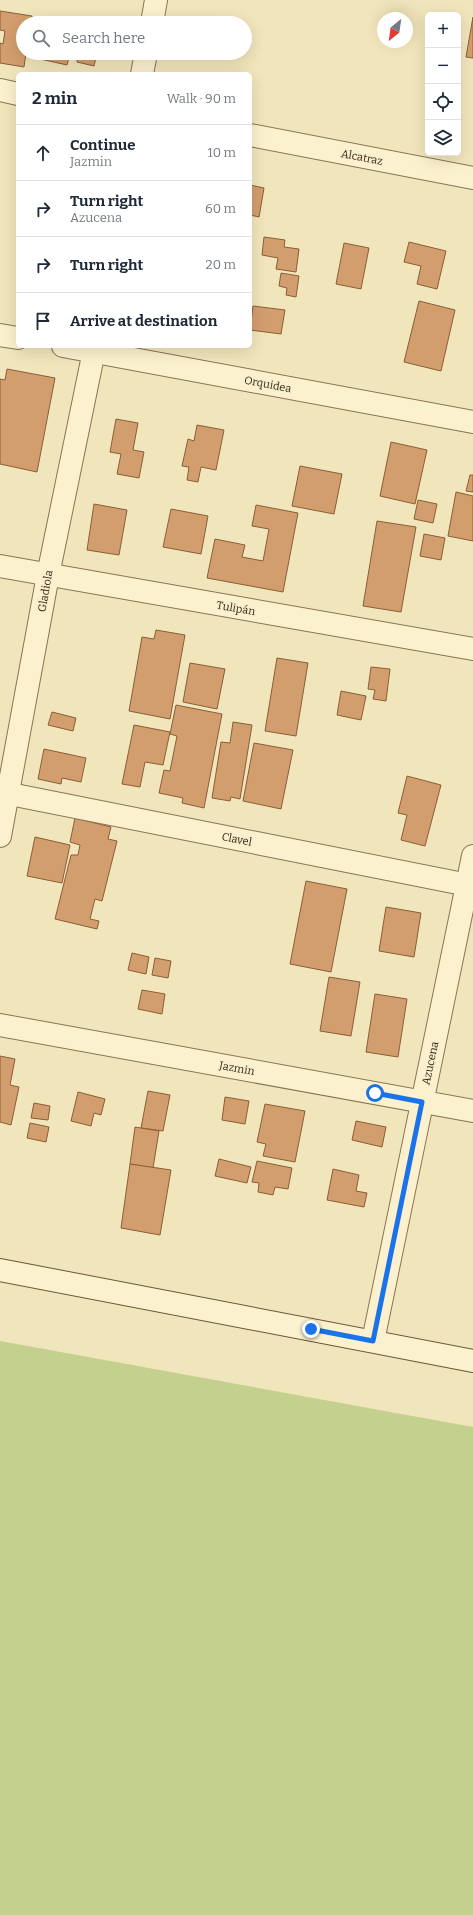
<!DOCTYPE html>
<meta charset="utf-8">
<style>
body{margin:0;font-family:Bitter,serif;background:#f6f6f7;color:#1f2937}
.controls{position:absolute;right:12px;top:12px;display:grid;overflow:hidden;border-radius:6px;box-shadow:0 4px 16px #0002}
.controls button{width:36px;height:36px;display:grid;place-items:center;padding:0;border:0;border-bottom:1px solid #e0e1e3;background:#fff;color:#1f2937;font:20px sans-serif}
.compass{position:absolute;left:377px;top:12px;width:36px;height:36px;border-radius:50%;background:#fff;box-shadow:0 4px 16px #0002;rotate:209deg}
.stop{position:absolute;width:12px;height:12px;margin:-9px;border:3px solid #1a73e8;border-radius:50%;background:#fff}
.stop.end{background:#1a73e8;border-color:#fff;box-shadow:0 1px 4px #0008}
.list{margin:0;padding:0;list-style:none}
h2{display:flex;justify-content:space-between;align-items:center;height:52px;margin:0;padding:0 16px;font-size:17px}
h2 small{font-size:13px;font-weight:400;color:#747a83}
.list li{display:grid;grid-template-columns:26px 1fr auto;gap:12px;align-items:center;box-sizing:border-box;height:56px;padding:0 16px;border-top:1px solid #e0e1e3}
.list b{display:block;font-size:15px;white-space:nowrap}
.list p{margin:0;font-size:13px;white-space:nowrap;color:#747a83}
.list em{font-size:13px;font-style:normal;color:#747a83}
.icon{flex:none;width:22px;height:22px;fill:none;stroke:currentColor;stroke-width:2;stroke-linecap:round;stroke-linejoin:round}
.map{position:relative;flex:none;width:473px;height:1915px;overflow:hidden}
.search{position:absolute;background:#fff;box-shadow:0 4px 16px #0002;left:16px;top:16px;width:236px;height:44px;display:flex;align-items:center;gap:10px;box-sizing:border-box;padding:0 14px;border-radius:22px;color:#747a83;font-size:15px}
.panel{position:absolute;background:#fff;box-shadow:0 4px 16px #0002;left:16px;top:72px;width:236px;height:276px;border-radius:6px}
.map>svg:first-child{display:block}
.green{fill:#c3d08e}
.building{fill:#d39e6d;stroke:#8a5e37}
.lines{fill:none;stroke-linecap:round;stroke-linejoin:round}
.street-casing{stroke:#897453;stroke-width:24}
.secondary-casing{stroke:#6b5537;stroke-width:24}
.street{stroke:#fcf1ce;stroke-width:22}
.secondary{stroke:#fcf1ce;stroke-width:22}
.route{stroke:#1a73e8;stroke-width:5}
.labels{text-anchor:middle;stroke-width:3;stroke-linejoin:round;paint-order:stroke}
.street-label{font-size:11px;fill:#372a1a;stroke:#f8eecb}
</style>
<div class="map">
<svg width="473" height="1915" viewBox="0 0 473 1915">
<rect width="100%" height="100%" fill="#f1e5bb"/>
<!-- green -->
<polygon class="green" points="0,1341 473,1427 473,1915 0,1915"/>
<!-- building -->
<g class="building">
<polygon points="0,11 32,16 31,23 23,23 23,53 26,53 24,67 0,63 0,43 3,44 5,31 0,30"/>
<polygon points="473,17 473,58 466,57"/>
<polygon points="32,53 70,53 67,65 31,57"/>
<polygon points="72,53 97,53 94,66 77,62 78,55"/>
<polygon points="250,185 264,188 259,217 250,215"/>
<polygon points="264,237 285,240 284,247 299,249 296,272 276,269 278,258 262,255"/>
<polygon points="409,242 446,251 437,289 417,284 421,266 404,262"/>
<polygon points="344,243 369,248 361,289 336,284"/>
<polygon points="281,273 299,276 296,297 286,295 287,288 279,286"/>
<polygon points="419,301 455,310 441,371 404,362"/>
<polygon points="253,306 285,310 281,334 250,330"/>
<polygon points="7,369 55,378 37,472 0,464 0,379 5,380"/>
<polygon points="116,419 138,423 133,450 144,452 139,478 117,474 121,454 110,452"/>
<polygon points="197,425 224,430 216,470 201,467 198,482 187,480 189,467 182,466 188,439 194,441"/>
<polygon points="391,442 427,450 415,504 380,496"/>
<polygon points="300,466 342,474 334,514 292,506"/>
<polygon points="470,475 473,475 473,492 466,491"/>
<polygon points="456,492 473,496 473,541 448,536"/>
<polygon points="418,500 437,504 433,523 414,519"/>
<polygon points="94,504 127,510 119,555 87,550"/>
<polygon points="256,505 298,513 283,592 207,578 215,539 245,545 242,557 263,561 269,529 252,526"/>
<polygon points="171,509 208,516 201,554 163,547"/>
<polygon points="377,521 416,527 401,612 363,606"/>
<polygon points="424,534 445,538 441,560 420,556"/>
<polygon points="156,630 185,635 170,719 129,711 142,637 154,639"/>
<polygon points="277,658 308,663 296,736 265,731"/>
<polygon points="190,663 225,669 217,709 183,702"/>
<polygon points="371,667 390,669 386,701 373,699 375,690 368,689"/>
<polygon points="341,691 366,696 361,720 337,715"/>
<polygon points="176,705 222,714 204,808 182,803 183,798 159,793 164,770 170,771 177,736 170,734"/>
<polygon points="52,712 76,718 73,731 48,725"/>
<polygon points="233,722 252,725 240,799 231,797 230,801 212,798 221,742 230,743"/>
<polygon points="134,725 170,732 163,765 145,762 140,787 122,784"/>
<polygon points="254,743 293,750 281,809 243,801"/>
<polygon points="44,749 86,758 81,782 62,778 61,784 38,779"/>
<polygon points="407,776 441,785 425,846 401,840 407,815 398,813"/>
<polygon points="75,818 111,827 108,839 117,841 102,901 95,899 90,919 99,921 97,929 55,919 71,855 78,855 80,845 70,842"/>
<polygon points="35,837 70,845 62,883 27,876"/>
<polygon points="306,881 347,889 331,972 290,964"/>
<polygon points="386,907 421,913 414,957 379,951"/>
<polygon points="132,953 149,957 146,974 128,970"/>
<polygon points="155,958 171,961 168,978 152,975"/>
<polygon points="329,977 360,982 351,1036 320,1031"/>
<polygon points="142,990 165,994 162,1014 138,1009"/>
<polygon points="375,994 407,999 398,1057 366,1052"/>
<polygon points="0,1056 15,1059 10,1085 19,1087 11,1125 0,1122"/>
<polygon points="148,1091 170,1095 163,1131 141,1128"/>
<polygon points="78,1092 105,1099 101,1115 94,1113 91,1126 71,1121"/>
<polygon points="225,1097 249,1101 245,1124 222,1120"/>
<polygon points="34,1103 50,1106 48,1120 31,1118"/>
<polygon points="265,1104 305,1111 295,1162 263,1156 266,1144 257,1142"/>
<polygon points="356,1121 386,1127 382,1147 352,1140"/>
<polygon points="30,1123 49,1127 46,1142 27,1138"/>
<polygon points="135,1127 159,1131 153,1168 130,1164"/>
<polygon points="219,1159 251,1167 247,1183 215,1176"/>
<polygon points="257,1161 292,1168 288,1189 275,1187 273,1195 258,1192 259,1183 252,1182"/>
<polygon points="130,1164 171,1170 160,1235 121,1228"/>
<polygon points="333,1169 359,1175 356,1191 367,1193 364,1207 327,1200"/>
</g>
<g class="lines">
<defs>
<g id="street">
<polyline points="152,23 156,0"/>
<polyline points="142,74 146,53"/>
<polyline points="0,90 18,94"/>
<polyline points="250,135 473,178"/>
<polyline points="0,335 18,338"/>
<polyline points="63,346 473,422"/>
<polyline points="0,566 473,649"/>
<polyline points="0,792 473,886"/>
<polyline points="0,836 48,575 95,346"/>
<polyline points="0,1025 473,1111"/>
<polyline points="373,1341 473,856"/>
</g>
<polyline id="secondary" points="0,1270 473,1361"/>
</defs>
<!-- street casing -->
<use href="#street" class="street-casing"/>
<!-- secondary casing -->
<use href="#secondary" class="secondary-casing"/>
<!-- street -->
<use href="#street" class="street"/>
<!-- secondary -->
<use href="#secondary" class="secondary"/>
</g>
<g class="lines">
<!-- route -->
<polyline class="route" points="311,1329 373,1341 422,1102 375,1093"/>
</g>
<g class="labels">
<!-- street labels -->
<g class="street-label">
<text transform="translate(362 157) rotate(11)" y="4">Alcatraz</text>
<text transform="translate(268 384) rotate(11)" y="4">Orquidea</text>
<text transform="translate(45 591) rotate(-80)" y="4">Gladiola</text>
<text transform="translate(236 608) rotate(10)" y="4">Tulipán</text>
<text transform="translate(237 839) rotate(11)" y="4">Clavel</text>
<text transform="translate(430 1063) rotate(-78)" y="4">Azucena</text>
<text transform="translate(237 1068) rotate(10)" y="4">Jazmin</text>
</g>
</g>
</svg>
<div class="controls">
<button>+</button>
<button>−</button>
<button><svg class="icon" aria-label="locate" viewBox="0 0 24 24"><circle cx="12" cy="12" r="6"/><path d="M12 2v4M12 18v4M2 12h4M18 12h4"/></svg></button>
<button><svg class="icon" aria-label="layers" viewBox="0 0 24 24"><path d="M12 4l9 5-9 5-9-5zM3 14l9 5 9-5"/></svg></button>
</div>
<svg class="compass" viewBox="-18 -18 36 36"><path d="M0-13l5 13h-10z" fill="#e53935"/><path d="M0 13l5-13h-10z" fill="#747a83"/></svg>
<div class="stop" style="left:375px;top:1093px"></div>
<div class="stop end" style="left:311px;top:1329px"></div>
<div class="search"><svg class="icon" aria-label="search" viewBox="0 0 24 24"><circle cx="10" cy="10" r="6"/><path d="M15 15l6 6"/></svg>Search here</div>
<section class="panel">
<h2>2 min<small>Walk · 90 m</small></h2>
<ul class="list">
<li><svg class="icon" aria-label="ahead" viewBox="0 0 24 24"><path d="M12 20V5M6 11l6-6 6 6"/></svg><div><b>Continue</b><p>Jazmin</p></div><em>10 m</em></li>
<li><svg class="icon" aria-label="right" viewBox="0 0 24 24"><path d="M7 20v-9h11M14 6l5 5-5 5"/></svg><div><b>Turn right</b><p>Azucena</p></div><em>60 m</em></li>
<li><svg class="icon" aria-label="right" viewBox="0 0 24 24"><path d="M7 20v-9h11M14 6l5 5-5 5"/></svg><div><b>Turn right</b></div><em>20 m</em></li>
<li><svg class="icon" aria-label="arrive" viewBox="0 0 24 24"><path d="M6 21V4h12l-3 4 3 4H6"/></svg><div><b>Arrive at destination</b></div></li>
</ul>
</section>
</div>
